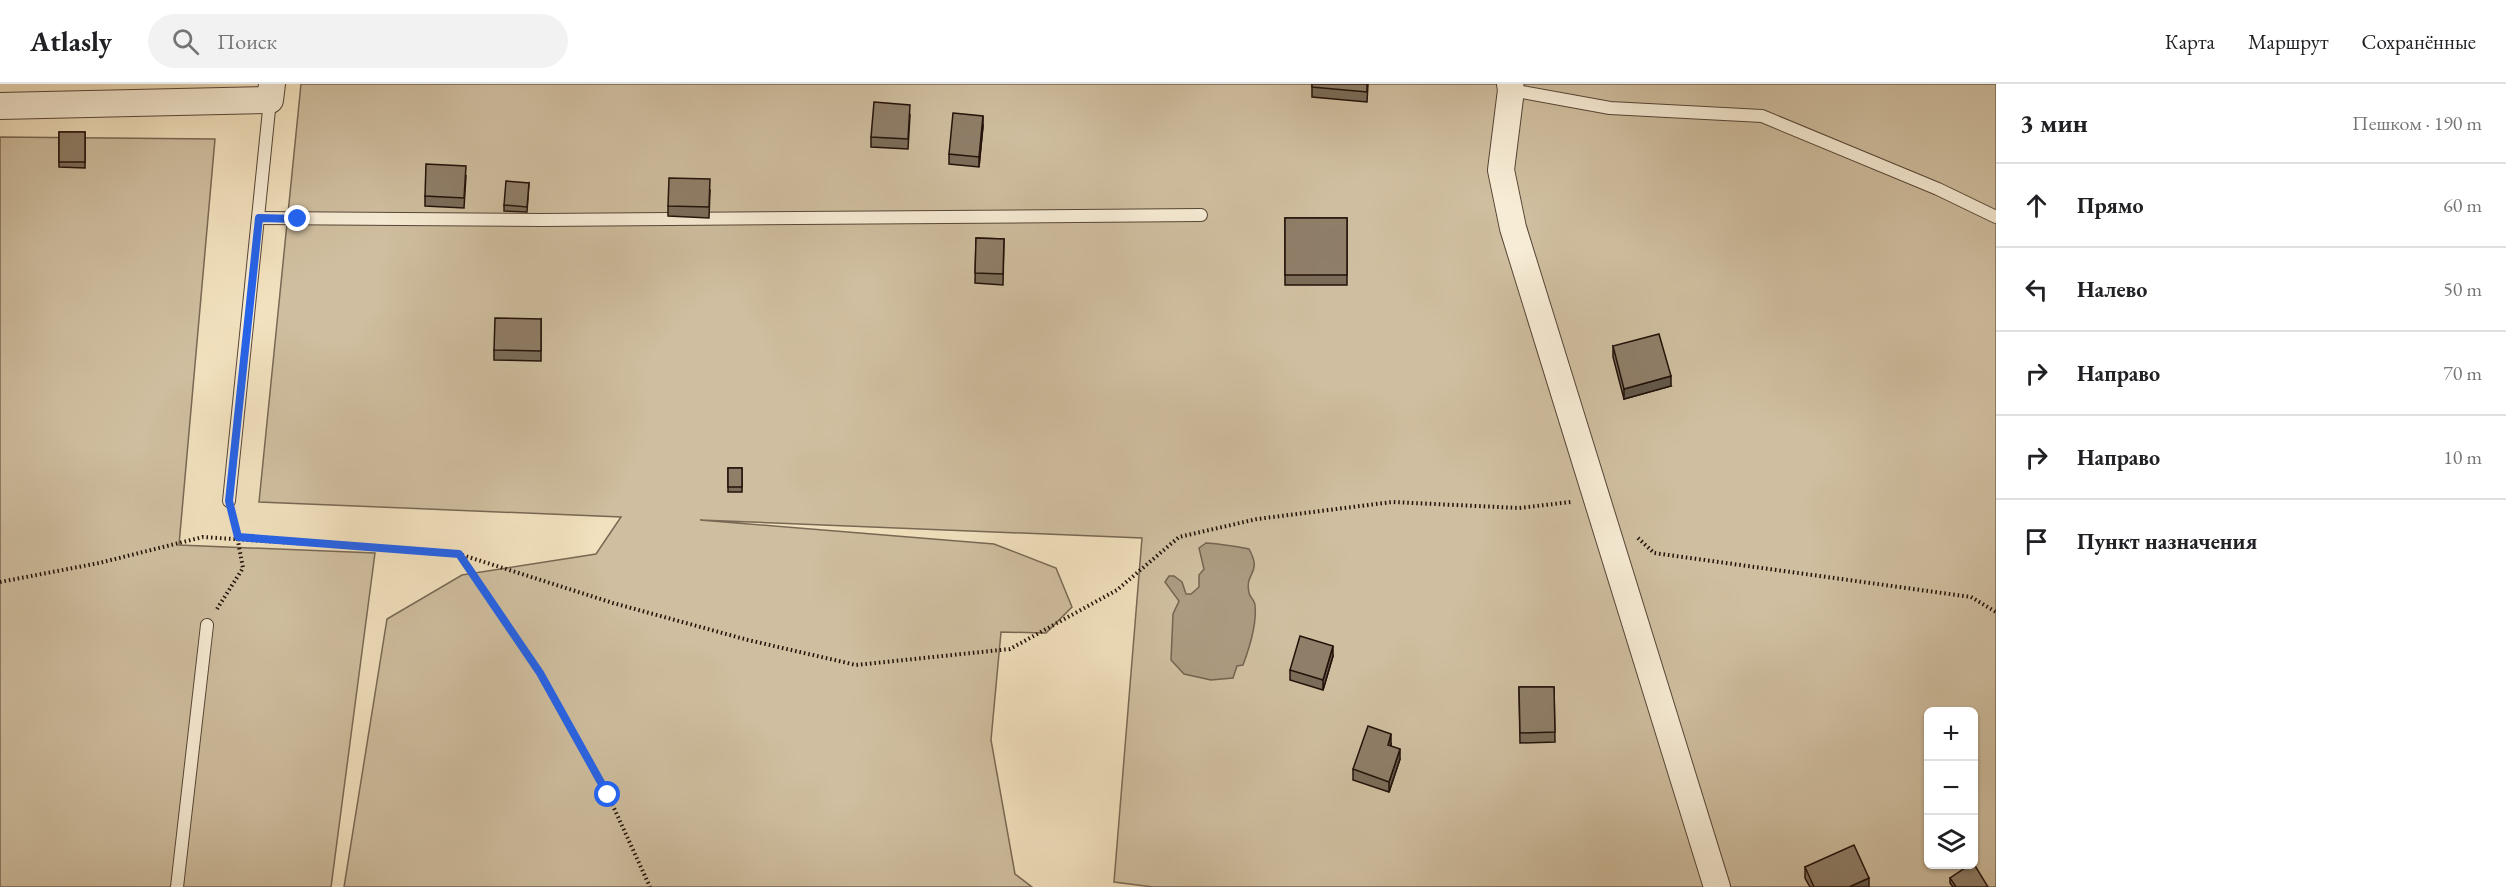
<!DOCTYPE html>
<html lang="ru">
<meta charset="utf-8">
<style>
body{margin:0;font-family:"EB Garamond",serif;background:#f2f2f2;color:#202124}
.controls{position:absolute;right:18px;bottom:18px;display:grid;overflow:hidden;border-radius:9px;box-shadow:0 2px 4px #0004}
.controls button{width:54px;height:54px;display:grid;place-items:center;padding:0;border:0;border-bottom:2px solid #e0e0e0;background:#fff;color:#202124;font:30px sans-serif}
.stop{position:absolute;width:18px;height:18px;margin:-14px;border:4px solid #2563eb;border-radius:50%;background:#fff}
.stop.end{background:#2563eb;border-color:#fff;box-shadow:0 2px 6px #0008}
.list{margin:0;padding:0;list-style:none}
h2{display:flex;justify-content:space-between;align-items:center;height:78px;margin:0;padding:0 24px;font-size:26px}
h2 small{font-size:20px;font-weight:400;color:#757577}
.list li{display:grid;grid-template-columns:39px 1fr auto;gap:18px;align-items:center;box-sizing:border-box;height:84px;padding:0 24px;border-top:2px solid #e0e0e0}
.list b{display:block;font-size:22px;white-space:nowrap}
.list em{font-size:20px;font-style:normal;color:#757577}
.icon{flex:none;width:33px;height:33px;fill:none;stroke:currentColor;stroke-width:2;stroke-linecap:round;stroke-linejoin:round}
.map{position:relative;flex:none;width:1996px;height:803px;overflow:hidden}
header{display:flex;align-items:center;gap:36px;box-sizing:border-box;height:84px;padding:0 30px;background:#fff;border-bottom:2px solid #e0e0e0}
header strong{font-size:28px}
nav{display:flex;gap:33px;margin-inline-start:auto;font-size:21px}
.search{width:420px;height:54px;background:#f2f2f2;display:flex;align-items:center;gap:15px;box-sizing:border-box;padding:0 21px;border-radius:33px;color:#757577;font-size:22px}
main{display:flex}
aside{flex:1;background:#fff}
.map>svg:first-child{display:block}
.green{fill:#cfbe9f;stroke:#796854;stroke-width:1.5;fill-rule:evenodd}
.water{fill:#ac9b81;stroke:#756451;stroke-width:1.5}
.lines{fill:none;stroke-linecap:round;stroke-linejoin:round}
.lane-casing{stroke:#574637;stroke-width:14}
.street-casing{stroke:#574637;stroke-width:28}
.path{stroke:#23120a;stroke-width:4;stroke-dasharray:1.5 3;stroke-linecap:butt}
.lane{stroke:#f7ecd5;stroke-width:12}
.street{stroke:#f7ecd5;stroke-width:26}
.wall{fill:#7b6c59;stroke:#23120a;stroke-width:1.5}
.shaded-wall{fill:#645849;stroke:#23120a;stroke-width:1.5}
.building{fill:#8f7e68;stroke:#23120a;stroke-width:1.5}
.route{stroke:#2563eb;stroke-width:8}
</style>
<header>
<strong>Atlasly</strong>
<div class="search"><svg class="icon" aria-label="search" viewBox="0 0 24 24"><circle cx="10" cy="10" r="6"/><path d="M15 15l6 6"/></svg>Поиск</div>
<nav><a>Карта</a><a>Маршрут</a><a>Сохранённые</a></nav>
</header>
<main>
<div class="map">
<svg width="1996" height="803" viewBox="0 0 1996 803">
<rect width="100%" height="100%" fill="#f2e1be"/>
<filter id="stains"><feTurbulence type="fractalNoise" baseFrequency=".00333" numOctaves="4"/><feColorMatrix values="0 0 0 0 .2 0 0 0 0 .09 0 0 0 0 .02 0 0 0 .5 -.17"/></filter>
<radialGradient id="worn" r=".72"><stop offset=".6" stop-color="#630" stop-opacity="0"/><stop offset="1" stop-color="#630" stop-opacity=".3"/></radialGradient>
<!-- green -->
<g class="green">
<path d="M 301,0 L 1996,0 L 1996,803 L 1153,803 L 1114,798 L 1142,454 L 700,436 L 994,460 L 1056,484 L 1072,523 L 1046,549 L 1001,548 L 991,656 L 1015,790 L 1032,803 L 344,803 L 387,535 L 462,491 L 596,470 L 621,433 L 259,418 ZM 1928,628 L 1974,628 L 1974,780 L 1928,780 Z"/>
<polygon points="0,53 215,55 179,461 375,469 331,803 0,803"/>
</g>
<!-- water -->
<path class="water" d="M 1206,459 C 1221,460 1234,462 1249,465 C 1263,490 1244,488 1249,509 C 1250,513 1255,517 1255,521 C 1257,539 1249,565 1243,581 L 1237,582 L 1233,594 L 1211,596 L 1184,590 L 1171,576 L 1173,530 L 1179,517 L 1165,498 L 1169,492 L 1174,492 L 1182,498 L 1186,510 L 1191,510 L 1199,503 L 1199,491 L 1204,485 L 1199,464 Z"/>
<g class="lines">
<defs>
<g id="lane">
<polyline points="1511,6 1610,24 1762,32 1938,105 1996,133"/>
<polyline points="259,134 542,136 1201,131"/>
<polyline points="229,417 270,16"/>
<polyline points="177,803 207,541"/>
</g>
<g id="street">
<polyline points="1510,0 1511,6 1501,86 1513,144 1717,803"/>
<polyline points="0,22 270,16 272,0"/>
</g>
</defs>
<!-- lane casing -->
<use href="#lane" class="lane-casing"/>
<!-- street casing -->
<use href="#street" class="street-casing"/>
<!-- path -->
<g class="path">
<polyline points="1638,454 1654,469 1971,513 1996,528"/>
<polyline points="460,471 540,589 608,711 650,803"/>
<polyline points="0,498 99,479 203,453 459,470 613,519 748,556 856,581 1010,565 1117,506 1179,453 1257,435 1392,418 1519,424 1571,418"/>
<polyline points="217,525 243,484 234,436"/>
</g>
<!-- lane -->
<use href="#lane" class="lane"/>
<!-- street -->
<use href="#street" class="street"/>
</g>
<!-- wall -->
<g class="wall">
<polygon points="1312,0 1368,0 1367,18 1312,13"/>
<polygon points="910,31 908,65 871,63 871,53"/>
<polygon points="983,42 979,83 949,80 949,70"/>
<polygon points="59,48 85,48 85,84 59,83"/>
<polygon points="466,92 464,124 425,122 425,112"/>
<polygon points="529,99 527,128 504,127 504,121"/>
<polygon points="710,106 709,134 668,132 668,122"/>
<rect x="1285" y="134" width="62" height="67"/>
<polygon points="976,154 1004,155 1003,201 975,199"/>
<polygon points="541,235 541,277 494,276 494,266"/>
<polygon points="1613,262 1671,302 1624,315 1613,273"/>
<rect x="728" y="384" width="14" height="24"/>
<polygon points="1333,572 1323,606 1290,596 1290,586"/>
<polygon points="1519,603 1554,603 1555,658 1520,659"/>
<polygon points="1391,660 1391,662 1400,675 1389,708 1353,696 1353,685"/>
<polygon points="1805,783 1869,803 1810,803 1805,794"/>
<polygon points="1950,794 1988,803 1953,803 1950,799"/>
</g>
<!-- shaded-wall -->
<g class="shaded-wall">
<polygon points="983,32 983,42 979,83 979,73"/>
<polygon points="1671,292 1671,302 1624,315 1624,305"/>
<polygon points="1333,562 1333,572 1323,606 1323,596"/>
<polygon points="1391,650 1391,660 1388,671 1388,661"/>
<polygon points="1400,665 1400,675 1389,708 1389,698"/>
<polygon points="1869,794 1869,803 1849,803"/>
</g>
<!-- building -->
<g class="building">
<polygon points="1312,0 1367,0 1367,8 1312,3"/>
<polygon points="874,18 910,21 908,55 871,53"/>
<polygon points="953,29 983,32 979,73 949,70"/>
<rect x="59" y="48" width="26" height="30"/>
<polygon points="426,80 466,82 464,114 425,112"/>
<polygon points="669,94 710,95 709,123 668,122"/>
<polygon points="506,97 529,99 527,123 504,121"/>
<rect x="1285" y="134" width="62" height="57"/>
<polygon points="976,154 1004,155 1003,190 975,189"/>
<polygon points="495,234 541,235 541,267 494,266"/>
<polygon points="1659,250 1671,292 1624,305 1613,262"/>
<rect x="728" y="384" width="14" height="19"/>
<polygon points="1300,552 1333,562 1323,596 1290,586"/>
<polygon points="1519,603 1554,603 1555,648 1520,649"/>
<polygon points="1368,642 1391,650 1388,661 1400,665 1389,698 1353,685"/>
<polygon points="1854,761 1869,794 1849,803 1814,803 1805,783"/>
<polygon points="1971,780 1974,780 1988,803 1956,803 1950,794"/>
</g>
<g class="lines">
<!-- route -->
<polyline class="route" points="298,135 259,134 229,417 238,453 459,470 540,589 608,711"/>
</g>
<rect width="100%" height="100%" filter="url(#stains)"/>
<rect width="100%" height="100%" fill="url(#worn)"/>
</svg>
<div class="controls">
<button>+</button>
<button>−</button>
<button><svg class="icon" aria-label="layers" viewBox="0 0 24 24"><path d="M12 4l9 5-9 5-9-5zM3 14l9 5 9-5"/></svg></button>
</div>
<div class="stop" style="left:608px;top:711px"></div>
<div class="stop end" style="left:298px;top:135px"></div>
</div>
<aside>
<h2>3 мин<small>Пешком · 190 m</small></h2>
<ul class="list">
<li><svg class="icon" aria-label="ahead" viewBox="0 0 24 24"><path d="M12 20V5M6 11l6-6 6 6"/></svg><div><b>Прямо</b></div><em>60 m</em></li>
<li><svg class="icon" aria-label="left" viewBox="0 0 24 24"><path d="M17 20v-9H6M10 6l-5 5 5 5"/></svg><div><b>Налево</b></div><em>50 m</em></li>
<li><svg class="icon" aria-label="right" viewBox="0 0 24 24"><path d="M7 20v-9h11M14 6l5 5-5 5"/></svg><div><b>Направо</b></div><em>70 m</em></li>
<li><svg class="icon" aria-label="right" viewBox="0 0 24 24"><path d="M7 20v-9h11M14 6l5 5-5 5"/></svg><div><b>Направо</b></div><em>10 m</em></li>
<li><svg class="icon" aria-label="arrive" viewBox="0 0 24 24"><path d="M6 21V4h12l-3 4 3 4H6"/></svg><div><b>Пункт назначения</b></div></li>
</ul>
</aside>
</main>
